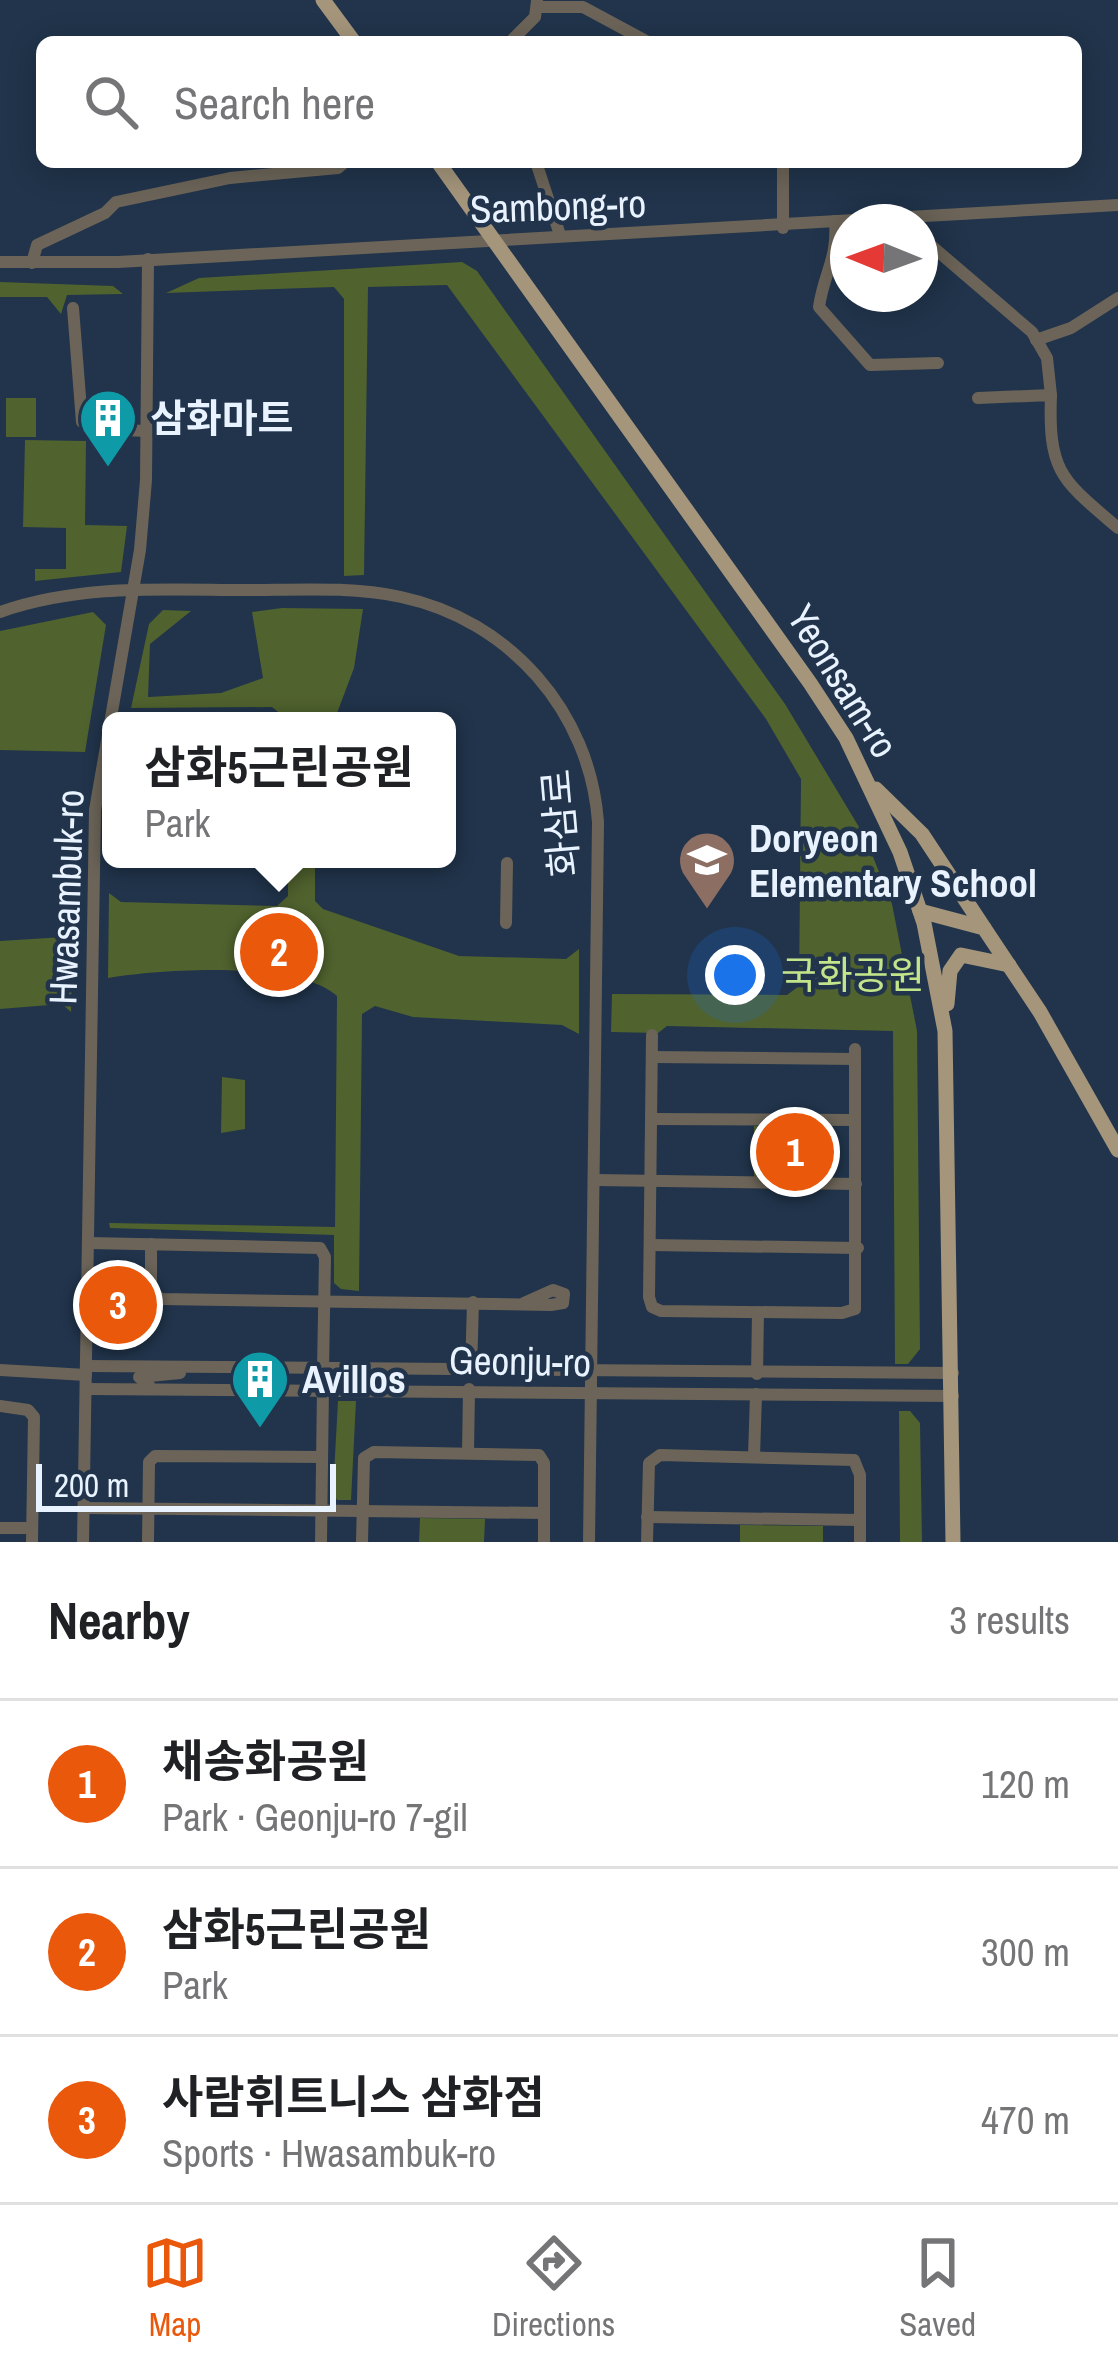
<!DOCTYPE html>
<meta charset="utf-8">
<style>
body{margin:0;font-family:"Archivo Narrow","Noto Sans KR",sans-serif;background:#f2f2f2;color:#202124}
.compass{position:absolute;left:830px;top:204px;width:108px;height:108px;border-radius:50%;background:#fff;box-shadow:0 6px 30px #0003;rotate:271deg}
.scale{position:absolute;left:36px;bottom:30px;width:300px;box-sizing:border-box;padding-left:12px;border:6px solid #e9f3ff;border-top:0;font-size:33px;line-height:42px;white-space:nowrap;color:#e9f3ff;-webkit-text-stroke:9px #21344b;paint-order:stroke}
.you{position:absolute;left:735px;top:975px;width:42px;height:42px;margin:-30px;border:9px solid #fff;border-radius:50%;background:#1a73e8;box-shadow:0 0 0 18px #1a73e833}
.badge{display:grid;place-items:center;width:78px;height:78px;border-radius:50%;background:#ea580c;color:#fff;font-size:39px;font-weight:700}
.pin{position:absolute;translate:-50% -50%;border:6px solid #fff;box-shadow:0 3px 12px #0006}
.popup{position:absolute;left:102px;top:712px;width:354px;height:156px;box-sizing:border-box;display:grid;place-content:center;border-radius:18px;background:#fff;filter:drop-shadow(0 3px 9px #0005);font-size:39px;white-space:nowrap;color:#757577}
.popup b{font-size:45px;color:#202124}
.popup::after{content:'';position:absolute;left:50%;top:100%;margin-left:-24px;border:24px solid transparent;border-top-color:#fff}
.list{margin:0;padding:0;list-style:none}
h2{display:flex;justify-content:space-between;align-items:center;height:156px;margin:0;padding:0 48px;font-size:51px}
h2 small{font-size:39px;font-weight:400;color:#757577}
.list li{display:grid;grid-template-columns:78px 1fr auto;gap:36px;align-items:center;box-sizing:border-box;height:168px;padding:0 48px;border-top:3px solid #e0e0e0}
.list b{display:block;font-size:45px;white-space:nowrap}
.list p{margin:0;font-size:39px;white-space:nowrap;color:#757577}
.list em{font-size:39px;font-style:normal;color:#757577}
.icon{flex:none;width:66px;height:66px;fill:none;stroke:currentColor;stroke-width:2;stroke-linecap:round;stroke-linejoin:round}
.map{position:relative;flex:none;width:1118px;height:1542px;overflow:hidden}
.search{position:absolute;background:#fff;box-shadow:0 6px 30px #0003;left:36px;right:36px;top:36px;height:132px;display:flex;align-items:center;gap:30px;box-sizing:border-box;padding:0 42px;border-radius:18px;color:#757577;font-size:45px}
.sheet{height:660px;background:#fff}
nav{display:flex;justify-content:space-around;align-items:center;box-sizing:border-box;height:168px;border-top:3px solid #e0e0e0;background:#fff;font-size:33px;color:#757577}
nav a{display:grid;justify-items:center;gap:6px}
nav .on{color:#ea580c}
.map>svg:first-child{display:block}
.green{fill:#50622e}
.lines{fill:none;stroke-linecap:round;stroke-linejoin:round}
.minor{stroke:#6c6458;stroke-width:12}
.major{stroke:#a4957b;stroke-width:15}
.labels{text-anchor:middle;stroke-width:9;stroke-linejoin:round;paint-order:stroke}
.street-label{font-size:39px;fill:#e9f3ff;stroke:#21344b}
.poi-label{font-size:39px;font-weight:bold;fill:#e9f3ff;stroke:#21344b;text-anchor:start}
.park-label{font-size:39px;fill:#c3e48a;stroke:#21344b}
</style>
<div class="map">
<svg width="1118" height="1542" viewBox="0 0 1118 1542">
<rect width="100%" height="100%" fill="#21344b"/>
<!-- green -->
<g class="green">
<polygon points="462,262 477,271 785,704 865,837 892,904 917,1031 920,1349 908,1364 895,1364 893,1031 667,1026 658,1033 611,1032 612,994 787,995 799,986 801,779 766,719 447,285 368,287 364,575 344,576 344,299 334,287 166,293 199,278"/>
<polygon points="0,282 113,286 123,294 67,295 61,314 47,297 0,297"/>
<rect x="6" y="398" width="30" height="39"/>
<polygon points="25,440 86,441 85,525 127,526 121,572 35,581 35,569 66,569 66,528 23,527"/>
<polygon points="282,608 363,609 354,668 334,721 289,721 272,707 131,708 149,624 163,610 191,611 150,644 148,697 221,693 263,678 252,612"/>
<polygon points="93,612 106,625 85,752 0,750 0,631"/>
<path d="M 288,859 L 315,859 L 315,901 L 323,909 L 459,956 L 566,959 L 579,949 L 579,1034 L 562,1025 L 413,1017 L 375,1006 L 362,1014 L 359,1291 L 341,1289 L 334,1283 L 334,1235 L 110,1228 L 109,1223 L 335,1227 L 337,996 C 299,960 159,969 108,978 L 109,893 L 121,902 L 277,906 L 288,896 Z"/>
<polygon points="73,929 71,1012 62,1004 0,1009 0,941 64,937"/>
<polygon points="222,1077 245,1080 245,1129 221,1133"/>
<polygon points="754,1126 820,1127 820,1147 836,1148 836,1157 820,1157 820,1178 754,1178"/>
<polygon points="338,1401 356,1401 351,1500 337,1500 333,1492"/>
<polygon points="899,1411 910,1411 920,1423 922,1542 900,1542"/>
<polygon points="420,1518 485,1519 484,1542 419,1542"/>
<polygon points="740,1525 823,1526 823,1542 740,1542"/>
</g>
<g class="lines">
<!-- minor -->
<g class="minor">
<polyline points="539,7 583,7 648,42"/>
<polyline points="510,42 535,17 537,1"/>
<polyline points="536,162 560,235"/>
<polyline points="783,162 783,228"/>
<path d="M 835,221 C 838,259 824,272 819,307 L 870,365 L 938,363"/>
<polyline points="920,236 1032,332 1047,358 1051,395"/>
<polyline points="0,262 118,262 1118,205"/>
<polyline points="32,263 37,245 105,213 116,202 230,178 338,168 345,162"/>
<polyline points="73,308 82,422 95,429 148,431"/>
<polyline points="1036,340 1071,328 1118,298"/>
<path d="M 978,398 L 1051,395 C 1048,473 1062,480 1118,528"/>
<path d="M 0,612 C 74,586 149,589 227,590 C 284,591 346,585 401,597 C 510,620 590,712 598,822 L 589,1542"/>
<polyline points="506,923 507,863"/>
<polyline points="652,1035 649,1297 652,1307 661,1311 842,1313 855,1309 855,1049"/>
<polyline points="652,1057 855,1059"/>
<polyline points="652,1119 855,1120"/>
<polyline points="595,1180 856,1184"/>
<polyline points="90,1243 320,1248 325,1257 323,1370"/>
<polyline points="151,1244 151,1292 161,1299 551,1305 563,1303 564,1294 553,1290 524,1303"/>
<polyline points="650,1245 858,1248"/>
<polyline points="87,1366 953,1373"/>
<polyline points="0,1370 86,1375"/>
<polyline points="471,1371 473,1302"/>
<polyline points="757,1374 758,1312"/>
<polyline points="149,1385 139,1377 180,1373"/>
<polyline points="86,1389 953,1396"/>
<polyline points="0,1406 28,1410 34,1417 32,1542"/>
<polyline points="468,1452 469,1389"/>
<polyline points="754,1456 756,1394"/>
<polyline points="84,1508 544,1513"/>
<polyline points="647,1517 860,1520"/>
<polyline points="0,1528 32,1528"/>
<polyline points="83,1542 95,810 140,550 146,480 148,259"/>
<polyline points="148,1542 149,1462 155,1456 322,1457"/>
<polyline points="321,1542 323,1387"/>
<polyline points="362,1542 364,1458 374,1452 539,1455 544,1463 544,1542"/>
<polyline points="647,1542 649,1463 660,1455 854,1460 860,1475 860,1542"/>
</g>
<!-- major -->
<g class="major">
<polyline points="323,0 354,42"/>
<polyline points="438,162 810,683 846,738 900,852 924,923 945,1031 953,1542"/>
<polyline points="876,789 922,834 984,928"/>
<polyline points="920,911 984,928 1040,1012 1118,1150"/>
<polyline points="947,1004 950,971 961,955 1009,965"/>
</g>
</g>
<!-- icons -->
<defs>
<symbol id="building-pin" viewBox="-11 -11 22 30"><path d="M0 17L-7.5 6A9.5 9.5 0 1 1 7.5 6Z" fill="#0f9aa8" stroke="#21344b"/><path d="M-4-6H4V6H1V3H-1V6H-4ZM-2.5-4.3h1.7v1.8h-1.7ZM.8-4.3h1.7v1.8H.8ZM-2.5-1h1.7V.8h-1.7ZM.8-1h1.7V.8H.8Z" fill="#fff"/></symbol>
<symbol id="school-pin" viewBox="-11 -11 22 30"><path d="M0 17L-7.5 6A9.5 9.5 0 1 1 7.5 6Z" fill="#8d6e63" stroke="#21344b"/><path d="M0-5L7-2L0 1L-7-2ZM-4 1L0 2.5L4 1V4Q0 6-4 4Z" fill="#fff"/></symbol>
</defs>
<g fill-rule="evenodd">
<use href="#building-pin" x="75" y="385" width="66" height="90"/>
<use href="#school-pin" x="674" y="827" width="66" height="90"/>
<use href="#building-pin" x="227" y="1346" width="66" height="90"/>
</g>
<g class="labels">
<!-- street labels -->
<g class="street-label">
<text transform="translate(558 206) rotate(-2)" y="14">Sambong-ro</text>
<text transform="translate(843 681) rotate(58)" y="14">Yeonsam-ro</text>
<text transform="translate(560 823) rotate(-95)" y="14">화삼로</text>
<text transform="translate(66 897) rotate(-88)" y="14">Hwasambuk-ro</text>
<text transform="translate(520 1361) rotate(1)" y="14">Geonju-ro</text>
</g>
<!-- poi labels -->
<g class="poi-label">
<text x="150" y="432">삼화마트</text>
<text x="749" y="852">Doryeon<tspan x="749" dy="45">Elementary School</tspan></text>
<text x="302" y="1393">Avillos</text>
</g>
<!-- park labels -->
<g class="park-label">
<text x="853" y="989">국화공원</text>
</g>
</g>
</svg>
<svg class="compass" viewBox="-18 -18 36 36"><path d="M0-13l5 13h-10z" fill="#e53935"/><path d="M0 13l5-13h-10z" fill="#757577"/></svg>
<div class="scale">200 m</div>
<div class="you"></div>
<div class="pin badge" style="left:795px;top:1152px">1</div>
<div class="pin badge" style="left:279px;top:952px">2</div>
<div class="popup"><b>삼화5근린공원</b>Park</div>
<div class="pin badge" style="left:118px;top:1305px">3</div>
<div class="search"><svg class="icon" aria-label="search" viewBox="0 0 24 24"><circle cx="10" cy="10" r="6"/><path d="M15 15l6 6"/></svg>Search here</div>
</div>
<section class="sheet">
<h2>Nearby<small>3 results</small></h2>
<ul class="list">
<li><span class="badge">1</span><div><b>채송화공원</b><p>Park · Geonju-ro 7-gil</p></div><em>120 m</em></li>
<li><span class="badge">2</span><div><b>삼화5근린공원</b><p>Park</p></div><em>300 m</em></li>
<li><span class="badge">3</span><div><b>사람휘트니스 삼화점</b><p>Sports · Hwasambuk-ro</p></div><em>470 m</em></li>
</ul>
</section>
<nav>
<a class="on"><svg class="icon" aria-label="map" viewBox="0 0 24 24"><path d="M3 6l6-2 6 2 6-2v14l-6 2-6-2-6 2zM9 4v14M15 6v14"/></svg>Map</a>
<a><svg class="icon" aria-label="directions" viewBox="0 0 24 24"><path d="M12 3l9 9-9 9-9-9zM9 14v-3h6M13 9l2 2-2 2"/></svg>Directions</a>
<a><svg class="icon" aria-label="saved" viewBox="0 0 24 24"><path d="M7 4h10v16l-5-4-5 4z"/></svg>Saved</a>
</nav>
